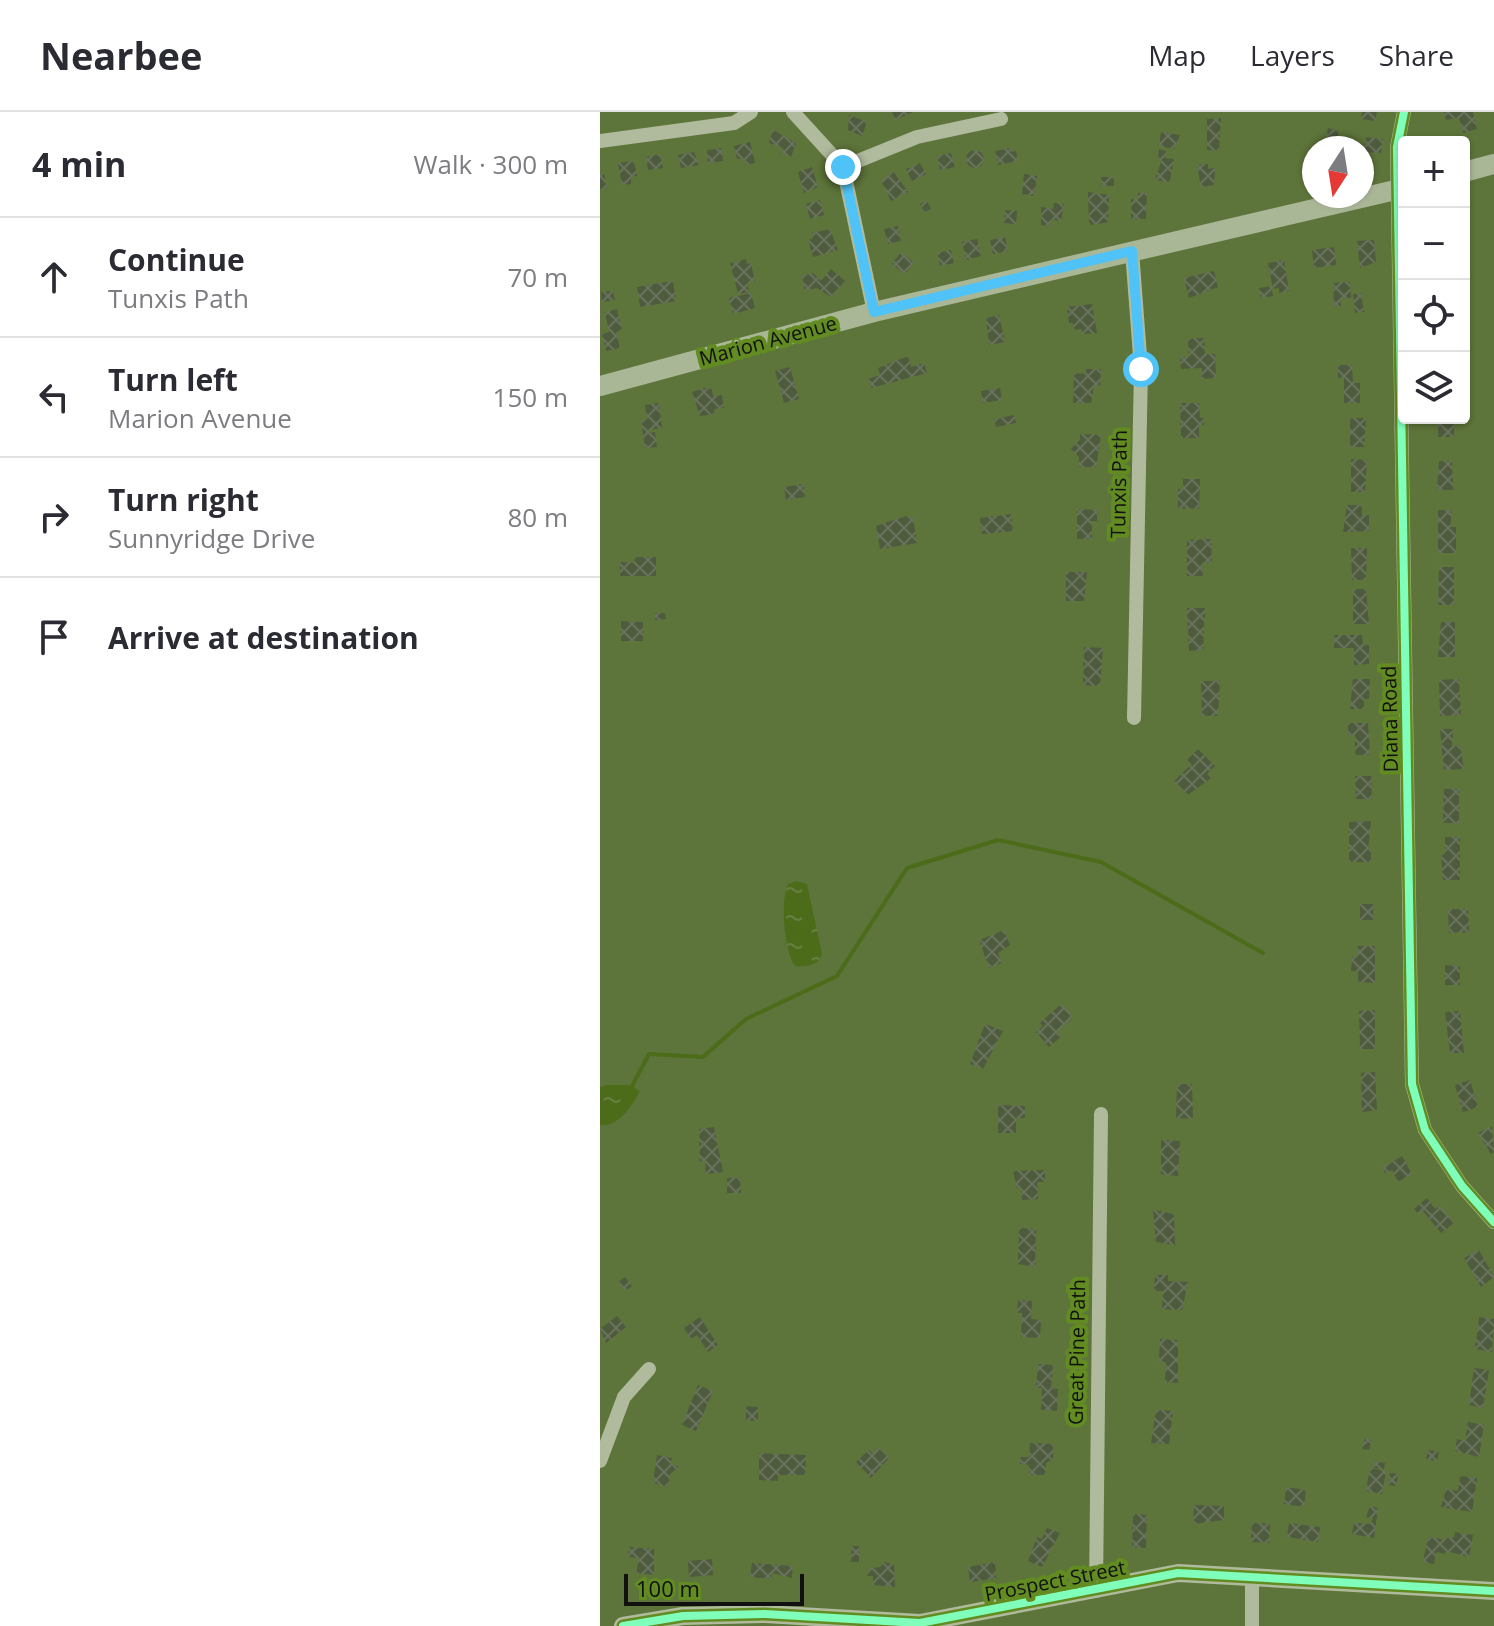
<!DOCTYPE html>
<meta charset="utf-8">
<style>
body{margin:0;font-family:"Open Sans",sans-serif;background:#f7f7f7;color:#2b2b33}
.controls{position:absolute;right:24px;top:24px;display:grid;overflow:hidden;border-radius:8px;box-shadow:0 2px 6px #0004}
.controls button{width:72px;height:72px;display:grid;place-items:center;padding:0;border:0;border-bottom:2px solid #e1e1e2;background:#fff;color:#2b2b33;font:40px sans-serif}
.compass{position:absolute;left:702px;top:24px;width:72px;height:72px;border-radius:50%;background:#fff;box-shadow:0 2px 6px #0004;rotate:192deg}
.scale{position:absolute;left:24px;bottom:20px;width:180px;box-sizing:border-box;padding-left:8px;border:4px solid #111;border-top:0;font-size:22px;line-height:28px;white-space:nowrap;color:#111;-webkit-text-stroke:6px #628c22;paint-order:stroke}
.stop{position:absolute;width:24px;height:24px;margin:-18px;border:6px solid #4fc3f7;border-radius:50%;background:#fff}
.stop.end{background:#4fc3f7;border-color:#fff;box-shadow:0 2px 8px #0008}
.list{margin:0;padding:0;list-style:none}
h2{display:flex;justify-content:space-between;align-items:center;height:104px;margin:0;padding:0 32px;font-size:34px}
h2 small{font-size:26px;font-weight:400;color:#7c7c81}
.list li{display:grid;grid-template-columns:52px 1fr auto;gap:24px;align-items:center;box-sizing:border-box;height:120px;padding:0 32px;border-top:2px solid #e1e1e2}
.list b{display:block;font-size:30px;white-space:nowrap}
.list p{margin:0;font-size:26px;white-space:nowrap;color:#7c7c81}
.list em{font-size:26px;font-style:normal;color:#7c7c81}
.icon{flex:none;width:44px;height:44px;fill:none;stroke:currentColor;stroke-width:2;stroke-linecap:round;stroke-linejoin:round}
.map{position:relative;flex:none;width:894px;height:1514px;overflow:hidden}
header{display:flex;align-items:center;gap:48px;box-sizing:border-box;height:112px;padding:0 40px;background:#fff;border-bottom:2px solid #e1e1e2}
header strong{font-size:38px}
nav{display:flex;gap:44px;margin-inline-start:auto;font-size:28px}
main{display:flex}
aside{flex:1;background:#fff}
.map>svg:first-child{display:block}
.water{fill:url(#water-ripples)}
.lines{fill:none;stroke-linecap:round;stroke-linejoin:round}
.stream{stroke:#4c6c1a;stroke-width:4}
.building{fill:url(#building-cross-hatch)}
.minor{stroke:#b0bb9d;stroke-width:14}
.tertiary{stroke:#b0bb9d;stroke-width:18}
.secondary{stroke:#aab797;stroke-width:20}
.cycleway-casing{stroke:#628c22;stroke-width:13}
.cycleway{stroke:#80ffba;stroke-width:8}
.route{stroke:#4fc3f7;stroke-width:10}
.labels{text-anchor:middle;stroke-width:8;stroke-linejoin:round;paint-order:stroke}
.street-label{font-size:20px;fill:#111;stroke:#628c22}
</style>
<header>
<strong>Nearbee</strong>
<nav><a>Map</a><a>Layers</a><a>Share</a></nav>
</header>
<main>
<aside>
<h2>4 min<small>Walk · 300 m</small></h2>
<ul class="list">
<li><svg class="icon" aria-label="ahead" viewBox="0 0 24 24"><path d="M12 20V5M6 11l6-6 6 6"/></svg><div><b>Continue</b><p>Tunxis Path</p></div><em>70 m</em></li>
<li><svg class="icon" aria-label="left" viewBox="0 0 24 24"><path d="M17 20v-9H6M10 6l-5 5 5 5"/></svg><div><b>Turn left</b><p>Marion Avenue</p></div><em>150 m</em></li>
<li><svg class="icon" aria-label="right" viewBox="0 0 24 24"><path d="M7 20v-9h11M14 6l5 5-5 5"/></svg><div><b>Turn right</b><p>Sunnyridge Drive</p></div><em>80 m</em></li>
<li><svg class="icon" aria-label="arrive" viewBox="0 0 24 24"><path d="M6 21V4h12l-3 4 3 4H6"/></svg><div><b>Arrive at destination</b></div></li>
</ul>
</aside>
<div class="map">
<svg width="894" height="1514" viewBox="0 0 894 1514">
<defs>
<pattern id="water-ripples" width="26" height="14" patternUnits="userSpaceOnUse" patternTransform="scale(2)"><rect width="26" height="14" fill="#4c6c1a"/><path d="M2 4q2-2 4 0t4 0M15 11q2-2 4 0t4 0" fill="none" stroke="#677f42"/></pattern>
<pattern id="building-cross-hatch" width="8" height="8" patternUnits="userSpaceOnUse" patternTransform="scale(2)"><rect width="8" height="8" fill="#4f5b3d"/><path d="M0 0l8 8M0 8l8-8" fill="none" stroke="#69725c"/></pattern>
</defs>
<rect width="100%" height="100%" fill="#5d743a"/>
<!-- water -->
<g class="water">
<path d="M 196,769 L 207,772 L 222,842 C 219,854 205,855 195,854 C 184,839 180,789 188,772 Z"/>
<path d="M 6,973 L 30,973 L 40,979 C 32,994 19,1015 0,1013 L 0,975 Z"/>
</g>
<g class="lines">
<!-- stream -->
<polyline class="stream" points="31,976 49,942 103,945 146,907 237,864 307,756 398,728 501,750 663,841"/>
</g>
<!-- building -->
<g class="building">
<polygon points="292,0 313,0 295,8"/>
<polygon points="762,0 777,0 775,9 761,7"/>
<polygon points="844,0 873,0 877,17 863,21 859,6 846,8"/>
<polygon points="249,3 267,10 262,24 248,18"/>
<polygon points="621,6 619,38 607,38 607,7"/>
<polygon points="728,16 738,19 738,36 723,36"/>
<polygon points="173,18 196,31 191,45 181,41 183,36 169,31"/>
<polygon points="561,20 580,23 574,37 559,34"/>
<polygon points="766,25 783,27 781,41 764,40"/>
<polygon points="150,30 155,51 146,53 144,46 137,47 134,34"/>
<polygon points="122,36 123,49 108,51 107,38"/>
<polygon points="411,36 411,40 416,39 418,49 398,53 395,39"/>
<polygon points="559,37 566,39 565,46 574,47 570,70 555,68 562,47 558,46"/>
<circle cx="375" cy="47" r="9"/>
<polygon points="94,40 99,53 81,56 78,43"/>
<polygon points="351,41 355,55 340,58 337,44"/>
<polygon points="60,42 63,56 48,58 46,45"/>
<polygon points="34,49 37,64 31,65 31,72 22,73 18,51"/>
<polygon points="320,51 326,62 312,69 306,57"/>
<polygon points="608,52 608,57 615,56 614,73 601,75 597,53"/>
<polygon points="212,55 218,75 204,81 198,60"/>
<polygon points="293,59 308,80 291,89 281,69"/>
<polygon points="4,61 7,76 0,77 0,62"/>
<polygon points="424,62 437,64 434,84 422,82"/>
<rect x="501" y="65" width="13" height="9"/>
<polygon points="488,80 509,83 508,110 492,113 489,110"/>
<polygon points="538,81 547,81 546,107 531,107 531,87 538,87"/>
<polygon points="220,88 224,103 210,107 206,92"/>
<polygon points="327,89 331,97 324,100 320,92"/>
<polygon points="454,91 464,92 461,109 451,107 450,115 441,113 441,95 453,97"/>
<polygon points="405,98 417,99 416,112 404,111"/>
<polygon points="298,114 301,129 288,132 284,117"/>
<polygon points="230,117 238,138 213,145 208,128 213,126 212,121"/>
<polygon points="405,125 408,139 393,142 390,128"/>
<polygon points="377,127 381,144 366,148 362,130"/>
<polygon points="774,128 776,150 760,156 757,129"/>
<polygon points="734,135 736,153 714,156 712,138"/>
<polygon points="351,138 354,151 340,154 337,141"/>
<polygon points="301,140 314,151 305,162 292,152"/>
<polygon points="146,147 147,152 151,151 155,169 147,171 149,180 138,182 130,151"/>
<polygon points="684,148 689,179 679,181 679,176 673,177 668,151"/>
<polygon points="231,157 245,169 231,185 217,176 205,179 202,164 213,161 221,169"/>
<polygon points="614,159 618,175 589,186 584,166"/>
<polygon points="73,169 76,189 40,195 37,175"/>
<polygon points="750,170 751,186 740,187 741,194 734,195 733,171"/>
<polygon points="671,174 673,184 661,186 659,176"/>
<polygon points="13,179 15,188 2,190 1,180"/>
<polygon points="151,181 155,196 133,202 129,186"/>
<polygon points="761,181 764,200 755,201 753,182"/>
<polygon points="492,192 497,221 482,222 482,217 474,218 473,211 469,211 467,195"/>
<polygon points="17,197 22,218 16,220 20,236 6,239 2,222 9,220 5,200"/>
<polygon points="399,203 405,230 389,233 386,206"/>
<polygon points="604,226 605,242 615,242 616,266 602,267 602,256 581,257 580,245 589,245 588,227"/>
<polygon points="308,244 311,255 324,251 327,261 271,276 268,267 280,263 278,256"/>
<polygon points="738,253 752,253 753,271 760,271 760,291 744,291 744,266 738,266"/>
<polygon points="190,255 199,287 184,291 175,259"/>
<polygon points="486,257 501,257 500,274 494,274 491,291 473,291 474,261 486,262"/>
<polygon points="105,276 112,277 113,284 122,283 124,296 114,297 115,302 100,304 92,280"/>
<polygon points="400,276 402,288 383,291 381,279"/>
<polygon points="59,291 62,316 48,318 49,321 55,320 57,335 45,336 41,309 47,308 45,293"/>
<polygon points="580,291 599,291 600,306 604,306 604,313 599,313 599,326 581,326"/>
<polygon points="414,303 416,311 396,315 394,307"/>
<polygon points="750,306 766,306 764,335 750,335"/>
<rect x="838" y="306" width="16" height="19"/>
<polygon points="480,322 501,323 496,355 479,355 479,345 471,337 480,328"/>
<polygon points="751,347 767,348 765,380 751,380"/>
<polygon points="839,349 852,349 853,378 837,378"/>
<polygon points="583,367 600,367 599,397 578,396 578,377 583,377"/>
<polygon points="203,372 205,385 186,388 184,375"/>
<polygon points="747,393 762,393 762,403 769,403 769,419 743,420"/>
<polygon points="477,397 497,398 497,409 492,409 492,427 477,427"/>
<polygon points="838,398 851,398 851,415 856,415 856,441 838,441"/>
<polygon points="411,402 413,419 382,422 380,406"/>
<polygon points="306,404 313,406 317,431 280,437 276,414"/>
<polygon points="611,427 612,451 602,451 603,464 587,464 587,428"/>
<polygon points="751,436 767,436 766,468 752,468"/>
<polygon points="35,445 56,445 56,464 20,464 20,450 34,451"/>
<polygon points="839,455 854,455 854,493 838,493"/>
<polygon points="466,460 487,460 484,489 466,489"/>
<polygon points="753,477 766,477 769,512 753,512"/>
<polygon points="587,496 605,496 603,538 589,539"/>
<polygon points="55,501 65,501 66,507 55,508"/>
<polygon points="21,509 43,510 43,529 21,529"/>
<polygon points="841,510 855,510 855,545 838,545"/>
<polygon points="734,523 762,523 763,533 769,533 769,552 754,553 754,536 734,536"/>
<polygon points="484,535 503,536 500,574 483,573"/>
<polygon points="753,567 770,567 769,587 764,587 764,597 750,597"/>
<polygon points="859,567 861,603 840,604 839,568"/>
<polygon points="601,569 620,569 618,604 602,604"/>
<polygon points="748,611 768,611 770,643 755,643 755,623 748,623"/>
<polygon points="840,617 853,617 852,634 860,633 864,657 844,658"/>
<polygon points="598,637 615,654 607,662 611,666 588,683 574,669 592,652 587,648"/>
<polygon points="755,664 771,664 772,687 756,687"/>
<polygon points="844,677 859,677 859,711 843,711"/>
<polygon points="771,709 768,738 771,738 771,750 749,750 749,710"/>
<polygon points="845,725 860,725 860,768 843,768 841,742 845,742"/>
<rect x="760" y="792" width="13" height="16"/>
<polygon points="848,797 868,797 869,820 849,821"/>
<polygon points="404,818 410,833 398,841 402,851 389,856 379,828"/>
<polygon points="758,834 775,834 775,871 758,870 758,859 751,859 752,845 758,845"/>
<polygon points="845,853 860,854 860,873 845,873"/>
<polygon points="461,892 473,905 457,920 461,925 449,935 436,920 443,914 440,911"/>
<polygon points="775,898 775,937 760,937 759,899"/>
<polygon points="860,899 864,941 850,941 845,900"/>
<polygon points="385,912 403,919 383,957 370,952"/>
<polygon points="775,960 777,998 762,1000 761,961"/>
<polygon points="870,968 878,995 863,1000 855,973"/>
<polygon points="577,972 592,972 593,1007 576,1006"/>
<polygon points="398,993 425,994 425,1006 416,1006 416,1021 398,1021"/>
<polygon points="892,1014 894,1040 891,1042 878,1021"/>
<polygon points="114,1015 123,1060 106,1062 105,1049 100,1050 99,1017"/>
<polygon points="561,1028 580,1029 578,1064 561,1062"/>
<polygon points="802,1044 812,1062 798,1070 792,1058 785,1061 782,1056"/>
<polygon points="445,1058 445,1070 437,1070 438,1087 422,1088 421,1076 417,1076 413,1059"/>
<polygon points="140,1065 141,1081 127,1081 127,1066"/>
<polygon points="827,1086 835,1097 839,1093 854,1111 841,1121 823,1099 819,1102 814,1097"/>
<polygon points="553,1098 574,1102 575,1133 556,1130"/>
<polygon points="419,1116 436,1117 435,1155 418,1152"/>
<polygon points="879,1138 894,1165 881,1175 864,1146"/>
<polygon points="555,1163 568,1163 568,1169 588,1170 582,1198 562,1197 563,1179 554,1179"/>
<polygon points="25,1165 32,1174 26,1179 18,1170"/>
<polygon points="418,1188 432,1189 431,1207 441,1208 440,1226 421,1225 422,1201 417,1201"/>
<polygon points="17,1204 26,1215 6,1231 0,1217"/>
<polygon points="100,1205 118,1233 108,1240 97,1223 91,1227 84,1216"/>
<polygon points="879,1205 894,1207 892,1240 875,1237"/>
<polygon points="560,1227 578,1228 578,1271 565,1270 566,1250 559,1249"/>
<polygon points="438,1252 453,1253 451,1276 458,1277 457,1299 441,1298 442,1276 436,1276"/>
<polygon points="874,1256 889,1258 883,1296 869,1293"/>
<polygon points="98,1273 113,1279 96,1319 82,1313"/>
<polygon points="146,1294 158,1295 158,1309 146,1308"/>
<polygon points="556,1298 573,1299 569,1332 551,1331"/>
<polygon points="868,1310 884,1313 879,1345 855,1339 857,1327 865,1329"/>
<polygon points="765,1326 771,1328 769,1338 762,1337"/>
<polygon points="430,1331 453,1332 453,1347 446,1351 445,1363 429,1363 429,1353 420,1352 420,1345 429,1345"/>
<polygon points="279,1335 289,1346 271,1366 256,1350 269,1338 273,1342"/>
<polygon points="828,1338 839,1340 837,1349 826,1347"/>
<polygon points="159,1341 206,1343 205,1363 178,1363 178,1369 159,1368"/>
<polygon points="57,1343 72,1346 70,1351 79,1355 70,1362 68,1375 53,1371"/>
<polygon points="774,1349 785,1351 784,1357 774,1356"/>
<polygon points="770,1356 786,1359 782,1382 766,1379"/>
<polygon points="790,1361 798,1362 796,1374 788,1373"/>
<polygon points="860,1364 877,1366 872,1400 841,1395 846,1377 858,1379"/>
<polygon points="686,1375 706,1378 704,1395 684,1392"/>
<polygon points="594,1393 624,1394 624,1408 593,1412"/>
<polygon points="770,1394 778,1396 774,1426 752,1422 754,1411 771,1412 773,1406 766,1405"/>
<polygon points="533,1402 547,1403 546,1436 532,1435"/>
<polygon points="652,1411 670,1412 669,1431 651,1430"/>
<polygon points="689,1411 720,1415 718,1430 687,1425"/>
<polygon points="447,1416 460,1421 442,1455 428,1449 437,1425 442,1427"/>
<polygon points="855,1420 873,1423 869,1445 846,1439 845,1442 836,1440 834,1452 823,1450 828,1425 846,1428 847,1425 854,1426"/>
<polygon points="252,1434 259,1434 259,1450 251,1450"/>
<polygon points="29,1435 54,1437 54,1463 36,1461 39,1446 28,1445"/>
<polygon points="112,1447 113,1463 89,1465 88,1449"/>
<polygon points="285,1450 294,1453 295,1475 273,1473 273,1464 267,1464 270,1456 280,1455"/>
<polygon points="395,1450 396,1459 393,1461 397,1466 370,1470 368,1455"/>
<polygon points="152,1451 193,1454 192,1466 172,1461 171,1467 150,1465"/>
</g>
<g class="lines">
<!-- minor -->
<g class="minor">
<polyline points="193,0 243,55 274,200"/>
<polyline points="804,0 797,35 812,972 825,1018 862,1074 894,1110"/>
<polyline points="0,29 134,11 151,0"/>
<polyline points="243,55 317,25 401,7"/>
<polyline points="532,139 541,257 534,606"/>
<polyline points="0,1349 24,1285 49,1257"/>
<polyline points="496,1479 501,1002"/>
<polyline points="652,1514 652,1464"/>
</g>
<!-- tertiary -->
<polyline class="tertiary" points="23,1514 83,1504 165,1502 320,1511 578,1461 894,1479"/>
<!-- secondary -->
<g class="secondary">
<polyline points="864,60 894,52"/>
<polyline points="0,274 274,200 804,76"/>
</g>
<defs>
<g id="cycleway">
<polyline points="804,0 797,35 812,972 825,1018 862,1074 894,1110"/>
<polyline points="23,1514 83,1504 165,1502 320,1511 578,1461 894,1479"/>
</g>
</defs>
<!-- cycleway casing -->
<use href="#cycleway" class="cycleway-casing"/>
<!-- cycleway -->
<use href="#cycleway" class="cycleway"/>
</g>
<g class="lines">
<!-- route -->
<polyline class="route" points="243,55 274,200 532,139 541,257"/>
</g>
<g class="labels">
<!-- street labels -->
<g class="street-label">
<text transform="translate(168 229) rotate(-15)" y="7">Marion Avenue</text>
<text transform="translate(519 372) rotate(-89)" y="7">Tunxis Path</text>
<text transform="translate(790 607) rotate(-91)" y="7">Diana Road</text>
<text transform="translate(477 1240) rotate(-89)" y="7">Great Pine Path</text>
<text transform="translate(455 1469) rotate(-11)" y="7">Prospect Street</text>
</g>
</g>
</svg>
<div class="controls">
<button>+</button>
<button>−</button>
<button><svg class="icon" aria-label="locate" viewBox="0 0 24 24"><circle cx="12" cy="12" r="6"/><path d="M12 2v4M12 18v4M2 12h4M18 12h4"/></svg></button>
<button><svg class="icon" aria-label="layers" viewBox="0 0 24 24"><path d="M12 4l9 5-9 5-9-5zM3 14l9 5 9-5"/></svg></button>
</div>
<svg class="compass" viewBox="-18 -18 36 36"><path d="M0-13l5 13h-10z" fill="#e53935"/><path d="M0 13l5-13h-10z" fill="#7c7c81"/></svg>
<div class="scale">100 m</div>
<div class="stop" style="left:541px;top:257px"></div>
<div class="stop end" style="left:243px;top:55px"></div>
</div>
</main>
